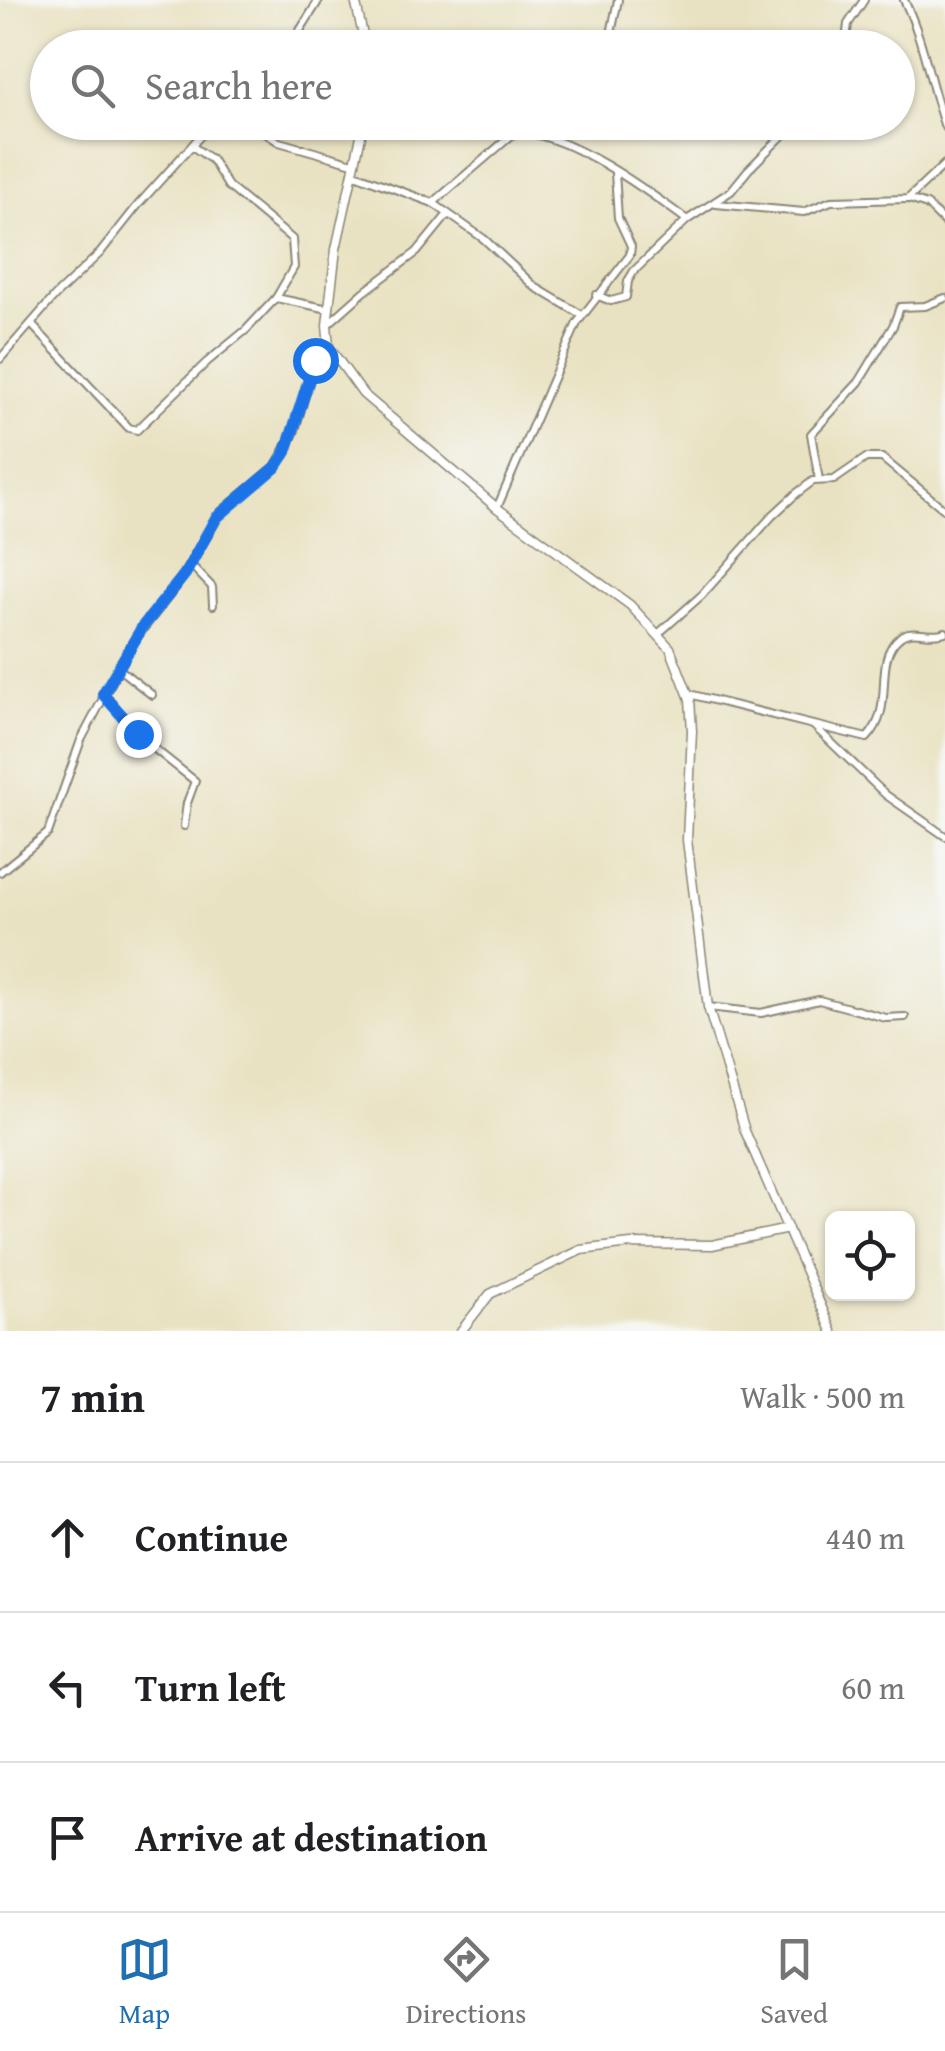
<!DOCTYPE html>
<meta charset="utf-8">
<style>
body{margin:0;font-family:"Gentium Book Plus",serif;background:#f2f2f2;color:#202124}
.controls{position:absolute;right:30px;bottom:30px;display:grid;overflow:hidden;border-radius:15px;box-shadow:0 2px 8px #0004}
.controls button{width:90px;height:90px;display:grid;place-items:center;padding:0;border:0;border-bottom:2px solid #e0e0e0;background:#fff;color:#202124;font:50px sans-serif}
.stop{position:absolute;width:30px;height:30px;margin:-22px;border:8px solid #1a73e8;border-radius:50%;background:#fff}
.stop.end{background:#1a73e8;border-color:#fff;box-shadow:0 2px 10px #0008}
.list{margin:0;padding:0;list-style:none}
h2{display:flex;justify-content:space-between;align-items:center;height:130px;margin:0;padding:0 40px;font-size:42px}
h2 small{font-size:32px;font-weight:400;color:#757577}
.list li{display:grid;grid-template-columns:65px 1fr auto;gap:30px;align-items:center;box-sizing:border-box;height:150px;padding:0 40px;border-top:2px solid #e0e0e0}
.list b{display:block;font-size:38px;white-space:nowrap}
.list em{font-size:32px;font-style:normal;color:#757577}
.icon{flex:none;width:55px;height:55px;fill:none;stroke:currentColor;stroke-width:2;stroke-linecap:round;stroke-linejoin:round}
.map{position:relative;flex:none;width:945px;height:1331px;overflow:hidden}
.search{position:absolute;background:#fff;box-shadow:0 2px 8px #0004;left:30px;right:30px;top:30px;height:110px;display:flex;align-items:center;gap:25px;box-sizing:border-box;padding:0 35px;border-radius:55px;color:#757577;font-size:38px}
.sheet{height:580px;background:#fff}
nav{display:flex;justify-content:space-around;align-items:center;box-sizing:border-box;height:140px;border-top:2px solid #e0e0e0;background:#fff;font-size:28px;color:#757577}
nav a{display:grid;justify-items:center;gap:5px}
nav .on{color:#1f6fb2}
.map>svg:first-child{display:block}
.lines{fill:none;stroke-linecap:round;stroke-linejoin:round}
.minor-casing{stroke:#8a8676;stroke-width:10}
.tertiary-casing{stroke:#8a8676;stroke-width:11}
.minor{stroke:#fff;stroke-width:6}
.tertiary{stroke:#fff;stroke-width:8}
.route{stroke:#1a73e8;stroke-width:12}
</style>
<div class="map">
<svg width="945" height="1331" viewBox="0 0 945 1331">
<rect width="100%" height="100%" fill="#f6f6f2"/>
<filter id="ink" filterUnits="userSpaceOnUse"><feTurbulence type="fractalNoise" baseFrequency=".01" numOctaves="2"/><feDisplacementMap in="SourceGraphic" scale="20" xChannelSelector="R" yChannelSelector="G"/><feConvolveMatrix kernelMatrix="1 2 1 2 8 2 1 2 1" color-interpolation-filters="sRGB"/></filter>
<filter id="wash" filterUnits="userSpaceOnUse"><feTurbulence type="fractalNoise" baseFrequency=".0048" numOctaves="4" result="noise"/><feDisplacementMap in="SourceGraphic" scale="40" xChannelSelector="R" yChannelSelector="G"/><feGaussianBlur stdDeviation="2.25" result="paint"/><feColorMatrix in="noise" values="0 0 0 0 0 0 0 0 0 0 0 0 0 0 0 0 0 1.4 0 .05"/><feComposite in="paint" operator="in"/></filter>
<g filter="url(#wash)">
<rect width="100%" height="100%" fill="#e9e2c2"/>
</g>
<g filter="url(#ink)">
<g class="lines">
<defs>
<g id="minor">
<path d="M 904,0 C 924,40 930,85 945,127"/>
<polyline points="289,48 319,0"/>
<polyline points="608,48 618,0"/>
<polyline points="845,48 848,24 864,0"/>
<polyline points="248,122 279,142 353,163"/>
<path d="M 519,131 C 575,138 641,186 687,220"/>
<polyline points="352,173 433,203 484,239 535,287 582,315"/>
<polyline points="909,199 927,205 945,223"/>
<polyline points="433,203 527,122"/>
<polyline points="716,204 804,212 831,201 908,199 945,164"/>
<polyline points="596,295 611,301 626,297 628,281 634,271 687,220 731,191 748,170 796,122"/>
<polyline points="276,298 329,309"/>
<polyline points="31,324 129,428 137,430 207,362 246,330 276,298 294,267 292,239 228,186 212,160 192,146"/>
<polyline points="328,324 364,292 417,252 448,214"/>
<polyline points="0,359 55,296 100,253 138,205 213,122"/>
<polyline points="819,480 811,434 859,382 893,326 900,307 925,306 945,298"/>
<polyline points="497,508 577,323 630,255 631,246 618,218 615,173"/>
<polyline points="191,565 212,587 213,605"/>
<polyline points="659,633 702,595 772,516 797,493 813,481 834,480 866,458 882,458 945,510"/>
<polyline points="118,668 152,695"/>
<polyline points="103,694 146,742 195,781 187,803 184,826"/>
<polyline points="689,694 813,725 886,795 945,836"/>
<path d="M 814,725 L 867,738 C 897,707 871,660 900,637 C 911,627 931,638 945,632"/>
<polyline points="0,872 48,833 81,740 133,642 176,587 222,511 275,467 294,433 315,360 329,347"/>
<polyline points="708,1007 761,1013 819,1000 886,1018 905,1017"/>
</g>
<g id="tertiary">
<polyline points="355,0 366,48"/>
<polyline points="364,122 336,249 327,325 329,347 363,394 497,508 630,605 670,648 690,699 692,731 687,840 708,1007 745,1131 832,1331"/>
<polyline points="461,1331 490,1294 581,1250 631,1244 712,1245 788,1229"/>
</g>
</defs>
<!-- minor casing -->
<use href="#minor" class="minor-casing"/>
<!-- tertiary casing -->
<use href="#tertiary" class="tertiary-casing"/>
<!-- minor -->
<use href="#minor" class="minor"/>
<!-- tertiary -->
<use href="#tertiary" class="tertiary"/>
</g>
</g>
<g class="lines" filter="url(#ink)">
<!-- route -->
<polyline class="route" points="138,734 103,694 143,626 185,574 216,518 276,467 286,452 315,360"/>
</g>
</svg>
<div class="controls">
<button><svg class="icon" aria-label="locate" viewBox="0 0 24 24"><circle cx="12" cy="12" r="6"/><path d="M12 2v4M12 18v4M2 12h4M18 12h4"/></svg></button>
</div>
<div class="stop" style="left:315px;top:360px"></div>
<div class="stop end" style="left:138px;top:734px"></div>
<div class="search"><svg class="icon" aria-label="search" viewBox="0 0 24 24"><circle cx="10" cy="10" r="6"/><path d="M15 15l6 6"/></svg>Search here</div>
</div>
<section class="sheet">
<h2>7 min<small>Walk · 500 m</small></h2>
<ul class="list">
<li><svg class="icon" aria-label="ahead" viewBox="0 0 24 24"><path d="M12 20V5M6 11l6-6 6 6"/></svg><div><b>Continue</b></div><em>440 m</em></li>
<li><svg class="icon" aria-label="left" viewBox="0 0 24 24"><path d="M17 20v-9H6M10 6l-5 5 5 5"/></svg><div><b>Turn left</b></div><em>60 m</em></li>
<li><svg class="icon" aria-label="arrive" viewBox="0 0 24 24"><path d="M6 21V4h12l-3 4 3 4H6"/></svg><div><b>Arrive at destination</b></div></li>
</ul>
</section>
<nav>
<a class="on"><svg class="icon" aria-label="map" viewBox="0 0 24 24"><path d="M3 6l6-2 6 2 6-2v14l-6 2-6-2-6 2zM9 4v14M15 6v14"/></svg>Map</a>
<a><svg class="icon" aria-label="directions" viewBox="0 0 24 24"><path d="M12 3l9 9-9 9-9-9zM9 14v-3h6M13 9l2 2-2 2"/></svg>Directions</a>
<a><svg class="icon" aria-label="saved" viewBox="0 0 24 24"><path d="M7 4h10v16l-5-4-5 4z"/></svg>Saved</a>
</nav>
